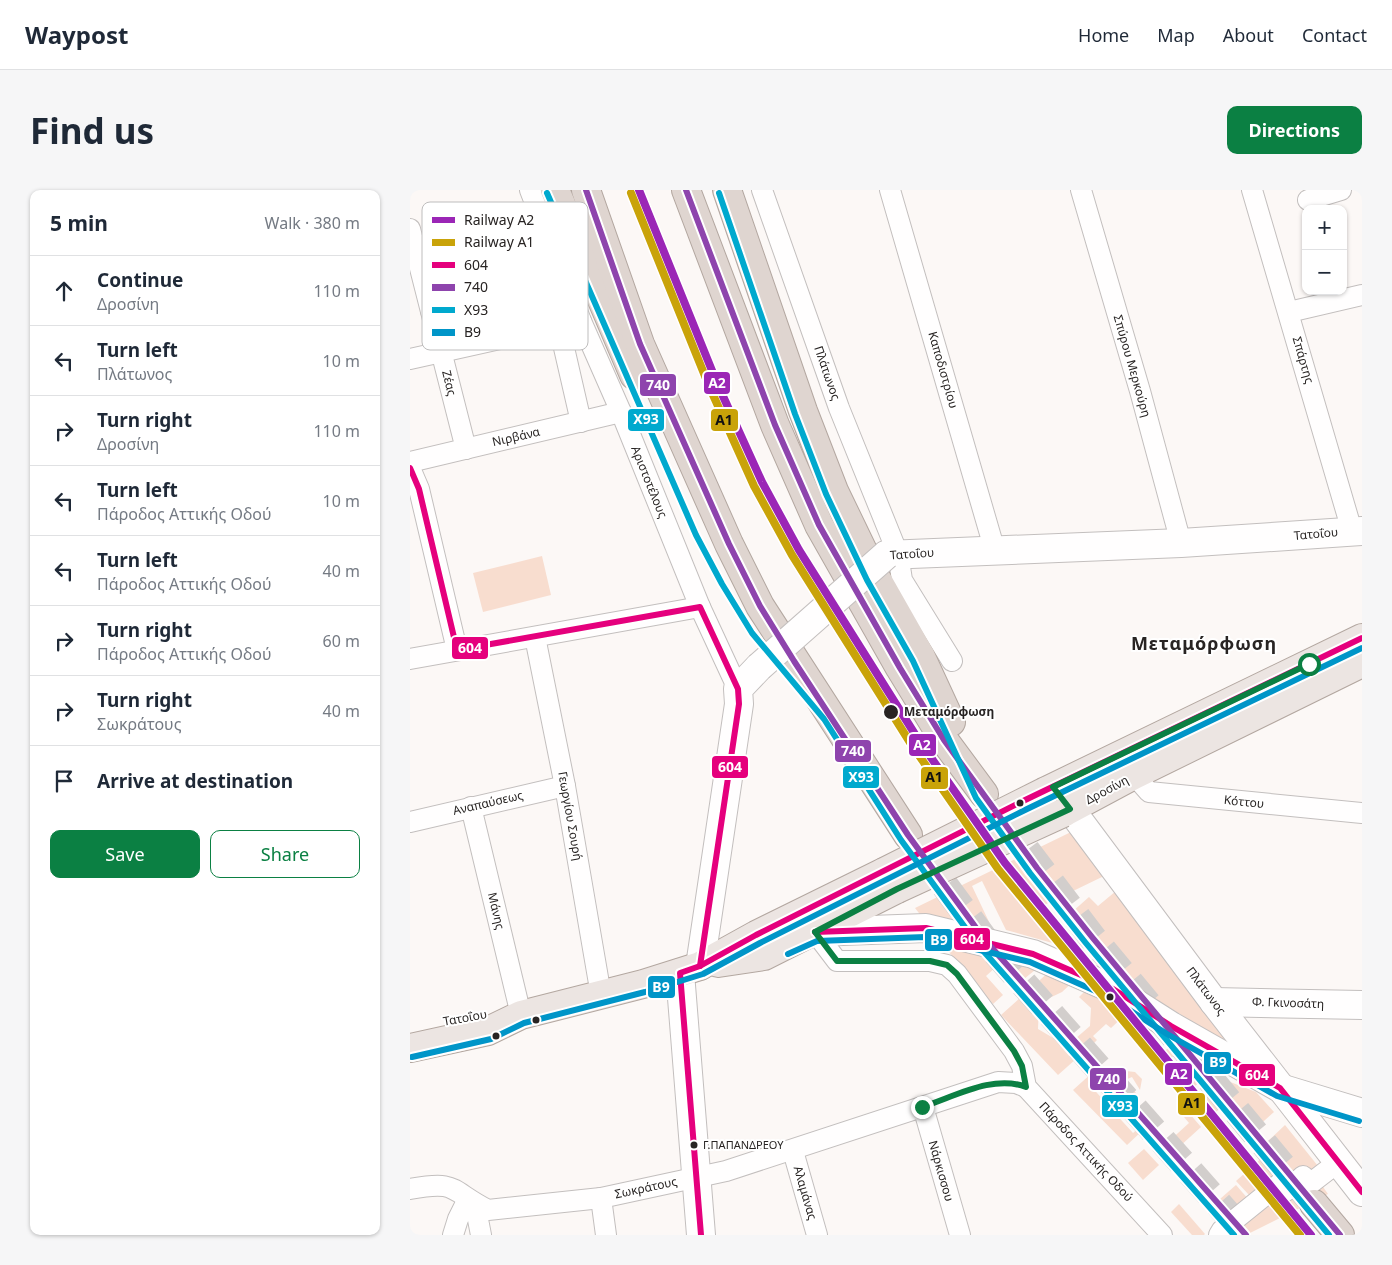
<!DOCTYPE html>
<meta charset="utf-8">
<style>
body{margin:0;font-family:"Noto Sans",sans-serif;background:#f6f6f7;color:#1f2937}
.controls{position:absolute;right:15px;top:15px;display:grid;overflow:hidden;border-radius:10px;box-shadow:0 1px 4px #0004}
.controls button{width:45px;height:45px;display:grid;place-items:center;padding:0;border:0;border-bottom:1px solid #e0e1e3;background:#fff;color:#1f2937;font:25px sans-serif}
.stop{position:absolute;width:15px;height:15px;margin:-11px;border:4px solid #0b8043;border-radius:50%;background:#fff}
.stop.end{background:#0b8043;border-color:#fff;box-shadow:0 1px 5px #0008}
.list{margin:0;padding:0;list-style:none}
h2{display:flex;justify-content:space-between;align-items:center;height:65px;margin:0;padding:0 20px;font-size:21px}
h2 small{font-size:16px;font-weight:400;color:#747a83}
.list li{display:grid;grid-template-columns:32px 1fr auto;gap:15px;align-items:center;box-sizing:border-box;height:70px;padding:0 20px;border-top:1px solid #e0e1e3}
.list b{display:block;font-size:19px;white-space:nowrap}
.list p{margin:0;font-size:16px;white-space:nowrap;color:#747a83}
.list em{font-size:16px;font-style:normal;color:#747a83}
.actions{display:flex;gap:10px;padding:15px 20px}
.actions a{flex:1;padding:11px 0;border:1px solid #0b8043;border-radius:10px;text-align:center;font-size:18px;color:#0b8043}
.actions .main{background:#0b8043;color:#fff}
.icon{flex:none;width:28px;height:28px;fill:none;stroke:currentColor;stroke-width:2;stroke-linecap:round;stroke-linejoin:round}
.map{position:relative;flex:none;width:952px;height:1045px;overflow:hidden;border-radius:10px}
header{display:flex;align-items:center;gap:30px;box-sizing:border-box;height:70px;padding:0 25px;background:#fff;border-bottom:1px solid #e0e1e3}
header strong{font-size:24px}
nav{display:flex;gap:28px;margin-inline-start:auto;font-size:18px}
.intro{display:flex;align-items:center;justify-content:space-between;box-sizing:border-box;height:120px;padding:0 30px}
h1{margin:0;font-size:35px}
.button{padding:12px 22px;border-radius:10px;background:#0b8043;color:#fff;font-size:18px;font-weight:700}
main{display:flex;gap:30px;padding:0 30px}
aside{flex:1;background:#fff;border-radius:10px;box-shadow:0 1px 4px #0004}
.map>svg:first-child{display:block}
.green{fill:#f8ddcf}
.lines{fill:none;stroke-linecap:round;stroke-linejoin:round}
.highway-tunnel{stroke:#d2cecc;stroke-width:28;stroke-dasharray:28 14;stroke-linecap:butt}
.street-casing{stroke:#c3bfbe;stroke-width:22}
.secondary-casing{stroke:#c3bfbe;stroke-width:30}
.primary-casing{stroke:#b3a7a0;stroke-width:30}
.highway-casing{stroke:#b3a7a0;stroke-width:30}
.street{stroke:#fffefe;stroke-width:20}
.secondary{stroke:#fffefe;stroke-width:28}
.primary{stroke:#ece5e2;stroke-width:28}
.highway{stroke:#dfd5d0;stroke-width:28}
.secondary-bridge-casing{stroke:#c3bfbe;stroke-width:30;stroke-linecap:butt}
.primary-bridge-casing{stroke:#b3a7a0;stroke-width:30;stroke-linecap:butt}
.secondary-bridge{stroke:#fffefe;stroke-width:28}
.primary-bridge{stroke:#ece5e2;stroke-width:28}
.bus-1-casing{stroke:#fff;stroke-width:10}
.bus-2-casing{stroke:#fff;stroke-width:10}
.bus-3-casing{stroke:#fff;stroke-width:10}
.bus-4-casing{stroke:#fff;stroke-width:10}
.bus-1{stroke:#e5007d;stroke-width:6}
.bus-2{stroke:#8e44ad;stroke-width:6}
.bus-3{stroke:#00a9ce;stroke-width:6}
.bus-4{stroke:#0095c8;stroke-width:6}
.rail-1-casing{stroke:#fff;stroke-width:11}
.rail-2-casing{stroke:#fff;stroke-width:11}
.rail-1{stroke:#9b26b6;stroke-width:8}
.rail-2{stroke:#c9a309;stroke-width:8}
.route{stroke:#0b8043;stroke-width:6}
.stop-dot{fill:#282423;stroke:#fff;stroke-width:2}
.labels{text-anchor:middle;stroke-width:4;stroke-linejoin:round;paint-order:stroke}
.bus-label{font-size:11px;fill:#282423;stroke:#fff;text-anchor:start}
.street-label{font-size:12px;fill:#282423;stroke:#fff}
.stop-label{font-size:12px;font-weight:bold;fill:#282423;stroke:#fff;text-anchor:start}
.district-label{font-size:18px;font-weight:bold;letter-spacing:1px;fill:#282423;stroke:#fff}
.key{fill:#fff;stroke:#bebdbd;stroke-width:1}
.key-label{font-size:14px;fill:#282423}
.line-badge{stroke:#fff;stroke-width:2}
.badge-label{font-size:14px;text-anchor:middle;font-weight:bold;fill:#fff}
.pale-badge-label{font-size:14px;text-anchor:middle;font-weight:bold;fill:#111}
</style>
<header>
<strong>Waypost</strong>
<nav><a>Home</a><a>Map</a><a>About</a><a>Contact</a></nav>
</header>
<div class="intro"><h1>Find us</h1><a class="button">Directions</a></div>
<main>
<aside>
<h2>5 min<small>Walk · 380 m</small></h2>
<ul class="list">
<li><svg class="icon" aria-label="ahead" viewBox="0 0 24 24"><path d="M12 20V5M6 11l6-6 6 6"/></svg><div><b>Continue</b><p>Δροσίνη</p></div><em>110 m</em></li>
<li><svg class="icon" aria-label="left" viewBox="0 0 24 24"><path d="M17 20v-9H6M10 6l-5 5 5 5"/></svg><div><b>Turn left</b><p>Πλάτωνος</p></div><em>10 m</em></li>
<li><svg class="icon" aria-label="right" viewBox="0 0 24 24"><path d="M7 20v-9h11M14 6l5 5-5 5"/></svg><div><b>Turn right</b><p>Δροσίνη</p></div><em>110 m</em></li>
<li><svg class="icon" aria-label="left" viewBox="0 0 24 24"><path d="M17 20v-9H6M10 6l-5 5 5 5"/></svg><div><b>Turn left</b><p>Πάροδος Αττικής Οδού</p></div><em>10 m</em></li>
<li><svg class="icon" aria-label="left" viewBox="0 0 24 24"><path d="M17 20v-9H6M10 6l-5 5 5 5"/></svg><div><b>Turn left</b><p>Πάροδος Αττικής Οδού</p></div><em>40 m</em></li>
<li><svg class="icon" aria-label="right" viewBox="0 0 24 24"><path d="M7 20v-9h11M14 6l5 5-5 5"/></svg><div><b>Turn right</b><p>Πάροδος Αττικής Οδού</p></div><em>60 m</em></li>
<li><svg class="icon" aria-label="right" viewBox="0 0 24 24"><path d="M7 20v-9h11M14 6l5 5-5 5"/></svg><div><b>Turn right</b><p>Σωκράτους</p></div><em>40 m</em></li>
<li><svg class="icon" aria-label="arrive" viewBox="0 0 24 24"><path d="M6 21V4h12l-3 4 3 4H6"/></svg><div><b>Arrive at destination</b></div></li>
</ul>
<div class="actions"><a class="main">Save</a><a>Share</a></div>
</aside>
<div class="map">
<svg width="952" height="1045" viewBox="0 0 952 1045">
<rect width="100%" height="100%" fill="#fcf8f6"/>
<!-- green -->
<g class="green">
<polygon points="132,366 141,405 73,422 63,383"/>
<polygon points="661,642 694,686 626,719 639,735 634,741 646,754 596,740 572,691 562,696 581,736 550,730 512,727 505,718"/>
<polygon points="706,701 820,850 819,854 686,773 698,762 687,751 679,758 653,730 679,707 688,716"/>
<polygon points="532,754 630,776 614,789 604,778 594,787 586,777 576,786 593,805 583,814"/>
<polygon points="641,780 664,791 652,802 629,813 628,839 650,852 666,869 648,885 591,825"/>
<polygon points="678,798 717,823 701,838 696,834 683,846 687,850 676,861 665,849 680,836 681,818 669,807"/>
<polygon points="732,833 806,878 785,896 781,893 788,887 767,863 760,869 754,862 758,858 740,839 731,847 724,840"/>
<polygon points="716,881 725,882 732,889 730,900 722,887 715,890 714,894 718,898 722,898 726,903 715,904 709,897 709,888"/>
<polygon points="682,883 685,886 678,893 697,914 704,908 709,915 703,921 723,943 730,937 733,940 717,955 663,900"/>
<polygon points="810,888 846,902 864,922 845,939 826,918 819,925 812,917 800,927 785,911"/>
<polygon points="779,923 791,937 758,967 745,953 750,949 756,954 779,933 774,927"/>
<polygon points="875,935 908,976 892,991 857,952"/>
<polygon points="734,959 749,975 733,990 718,973"/>
<polygon points="854,966 873,988 866,994 859,987 839,1005 826,991"/>
<polygon points="911,994 918,1004 836,1045 816,1045 865,1007 872,1014 894,995"/>
<polygon points="826,995 839,1010 815,1031 802,1016"/>
<polygon points="769,1014 795,1044 794,1045 782,1045 761,1022"/>
</g>
<g class="lines">
<!-- highway-tunnel -->
<g class="highway-tunnel">
<polyline points="591,627 682,747 904,1014"/>
<polyline points="510,662 575,750 836,1045"/>
</g>
<defs>
<g id="street">
<polyline points="120,0 171,131 211,222 290,417 328,499"/>
<polyline points="352,0 429,218 488,364 492,390 542,471"/>
<polyline points="480,0 585,361"/>
<polyline points="671,0 730,201 771,353"/>
<polyline points="842,0 942,341"/>
<polyline points="898,10 931,0"/>
<polyline points="0,39 56,259"/>
<polyline points="21,121 153,85"/>
<polyline points="879,122 952,105"/>
<polyline points="149,136 171,232"/>
<polyline points="0,169 171,131"/>
<polyline points="0,272 211,222"/>
<polyline points="0,278 9,299 47,460"/>
<polyline points="125,447 155,596 191,805"/>
<polyline points="0,469 290,417"/>
<polyline points="724,585 739,602 952,623"/>
<polyline points="61,617 111,825"/>
<polyline points="0,632 155,596"/>
<polyline points="405,742 427,771 520,771 537,775 547,784 604,861 612,876 616,897 752,1045"/>
<polyline points="513,917 550,1045"/>
<polyline points="383,961 407,1045"/>
<path d="M 0,999 C 48,990 39,1000 78,1020 L 191,1008 L 316,981 L 588,892 L 606,893 L 616,897"/>
<polyline points="191,1008 196,1045"/>
<polyline points="65,1014 71,1045"/>
<polyline points="43,1045 48,1029 58,1009"/>
<polyline points="809,1045 812,1040 869,994 876,1001 893,986 901,993 927,973"/>
</g>
<g id="secondary">
<polyline points="476,365 771,353 952,341"/>
<polyline points="646,600 804,812 952,1002"/>
<polyline points="405,742 516,738 623,764 703,799 761,836 870,898 952,923"/>
<polyline points="290,776 329,514 328,499 349,477"/>
<polyline points="270,783 291,1045"/>
<polyline points="804,812 952,815"/>
</g>
<g id="primary">
<polyline points="636,601 952,448"/>
<polyline points="653,623 724,585 952,473"/>
<polyline points="308,773 354,766 487,699"/>
<polyline points="0,858 78,841 111,825 233,794 290,776 346,745 474,682"/>
</g>
<g id="highway">
<polyline points="145,0 224,185"/>
<polyline points="176,0 230,154 319,354 350,416 498,645"/>
<polyline points="276,0 365,235 409,335 490,478 534,550 574,604"/>
<polyline points="317,0 393,221 424,301 465,386 511,467 541,532"/>
<polyline points="904,1014 930,1045"/>
</g>
</defs>
<!-- street casing -->
<use href="#street" class="street-casing"/>
<!-- secondary casing -->
<use href="#secondary" class="secondary-casing"/>
<!-- primary casing -->
<use href="#primary" class="primary-casing"/>
<!-- highway casing -->
<use href="#highway" class="highway-casing"/>
<!-- street -->
<use href="#street" class="street"/>
<!-- secondary -->
<use href="#secondary" class="secondary"/>
<!-- primary -->
<use href="#primary" class="primary"/>
<!-- highway -->
<use href="#highway" class="highway"/>
<defs>
<polyline id="secondary-bridge" points="349,477 476,365"/>
<g id="primary-bridge">
<polyline points="474,682 636,601"/>
<polyline points="487,699 653,623"/>
</g>
</defs>
<!-- secondary-bridge casing -->
<use href="#secondary-bridge" class="secondary-bridge-casing"/>
<!-- primary-bridge casing -->
<use href="#primary-bridge" class="primary-bridge-casing"/>
<!-- secondary-bridge -->
<use href="#secondary-bridge" class="secondary-bridge"/>
<!-- primary-bridge -->
<use href="#primary-bridge" class="primary-bridge"/>
<defs>
<g id="bus-1">
<polyline points="0,278 9,299 47,460 290,417 328,499 329,514 290,776"/>
<polyline points="405,742 516,738 623,764 703,799 761,836 870,898 952,1002"/>
<polyline points="291,1045 270,783 290,776 346,745 611,612 952,448"/>
</g>
<g id="bus-2">
<polyline points="176,0 230,154 319,354 350,416 384,471 498,645 575,750 836,1045"/>
<polyline points="276,0 365,235 409,335 490,478 534,550 627,678 682,747 930,1045"/>
</g>
<g id="bus-3">
<polyline points="137,3 286,345 312,394 342,443 414,529 491,650 568,755 824,1045"/>
<polyline points="309,3 385,224 416,304 457,390 503,471 566,608 620,683 675,752 919,1045"/>
</g>
<g id="bus-4">
<polyline points="378,764 407,751 515,747 620,772 699,807 757,844 867,906 949,931"/>
<polyline points="2,867 81,849 114,833 235,802 293,784 350,753 615,620 952,458"/>
</g>
</defs>
<!-- bus-1 casing -->
<use href="#bus-1" class="bus-1-casing"/>
<!-- bus-2 casing -->
<use href="#bus-2" class="bus-2-casing"/>
<!-- bus-3 casing -->
<use href="#bus-3" class="bus-3-casing"/>
<!-- bus-4 casing -->
<use href="#bus-4" class="bus-4-casing"/>
<!-- bus-1 -->
<use href="#bus-1" class="bus-1"/>
<!-- bus-2 -->
<use href="#bus-2" class="bus-2"/>
<!-- bus-3 -->
<use href="#bus-3" class="bus-3"/>
<!-- bus-4 -->
<use href="#bus-4" class="bus-4"/>
<defs>
<polyline id="rail-1" points="229,0 307,193 352,292 389,360 508,549 595,673 901,1045"/>
<polyline id="rail-2" points="221,3 299,196 344,296 382,365 501,554 588,679 890,1045"/>
</defs>
<!-- rail-1 casing -->
<use href="#rail-1" class="rail-1-casing"/>
<!-- rail-2 casing -->
<use href="#rail-2" class="rail-2-casing"/>
<!-- rail-1 -->
<use href="#rail-1" class="rail-1"/>
<!-- rail-2 -->
<use href="#rail-2" class="rail-2"/>
</g>
<g class="lines">
<!-- route -->
<path class="route" d="M 512,917 C 544,907 583,884 616,897 L 612,876 L 604,861 L 547,784 L 537,775 L 520,771 L 427,771 L 405,742 L 487,699 L 660,619 L 643,597 L 899,474"/>
</g>
<!-- markers -->
<g class="stop-dot">
<circle cx="481" cy="522" r="8"/>
<circle cx="610" cy="613" r="4.5"/>
<circle cx="700" cy="807" r="4.5"/>
<circle cx="126" cy="830" r="4.5"/>
<circle cx="86" cy="846" r="4.5"/>
<circle cx="284" cy="955" r="4.5"/>
</g>
<g class="labels">
<!-- bus labels -->
<g class="bus-label">
<text x="293" y="959">Γ.ΠΑΠΑΝΔΡΕΟΥ</text>
</g>
<!-- street labels -->
<g class="street-label">
<text transform="translate(893 170) rotate(74)" y="4">Σπάρτης</text>
<text transform="translate(722 176) rotate(74)" y="4">Σπύρου Μερκούρη</text>
<text transform="translate(533 180) rotate(74)" y="4">Καποδιστρίου</text>
<text transform="translate(417 183) rotate(71)" y="4">Πλάτωνος</text>
<text transform="translate(39 193) rotate(76)" y="4">Ζέας</text>
<text transform="translate(106 247) rotate(-13)" y="4">Νιρβάνα</text>
<text transform="translate(239 292) rotate(68)" y="4">Αριστοτέλους</text>
<text transform="translate(906 344) rotate(-5)" y="4">Τατοΐου</text>
<text transform="translate(502 364) rotate(-4)" y="4">Τατοΐου</text>
<text transform="translate(697 600) rotate(-28)" y="4">Δροσίνη</text>
<text transform="translate(834 612) rotate(6)" y="4">Κόττου</text>
<text transform="translate(78 613) rotate(-13)" y="4">Αναπαύσεως</text>
<text transform="translate(160 626) rotate(80)" y="4">Γεωργίου Σουρή</text>
<text transform="translate(86 721) rotate(77)" y="4">Μάνης</text>
<text transform="translate(796 801) rotate(53)" y="4">Πλάτωνος</text>
<text transform="translate(878 813) rotate(2)" y="4">Φ. Γκινοσάτη</text>
<text transform="translate(55 828) rotate(-10)" y="4">Τατοΐου</text>
<text transform="translate(676 962) rotate(47)" y="4">Πάροδος Αττικής Οδού</text>
<text transform="translate(531 981) rotate(74)" y="4">Νάρκισσου</text>
<text transform="translate(236 998) rotate(-12)" y="4">Σωκράτους</text>
<text transform="translate(395 1003) rotate(74)" y="4">Αλαμάνας</text>
</g>
<!-- stop labels -->
<g class="stop-label">
<text x="494" y="526">Μεταμόρφωση</text>
</g>
<!-- district labels -->
<g class="district-label">
<text x="794" y="460">Μεταμόρφωση</text>
</g>
</g>
<!-- legend -->
<rect x="12" y="12" width="166" height="148" rx="8" class="key"/>
<rect x="22" y="27" width="23" height="6" fill="#9b26b6"/>
<rect x="22" y="49" width="23" height="7" fill="#c9a309"/>
<rect x="22" y="72" width="23" height="6" fill="#e5007d"/>
<rect x="22" y="94" width="23" height="7" fill="#8e44ad"/>
<rect x="22" y="117" width="23" height="6" fill="#00a9ce"/>
<rect x="22" y="139" width="23" height="7" fill="#0095c8"/>
<g class="key-label">
<text x="54" y="35">Railway A2</text>
<text x="54" y="57">Railway A1</text>
<text x="54" y="80">604</text>
<text x="54" y="102">740</text>
<text x="54" y="125">X93</text>
<text x="54" y="147">Β9</text>
</g>
<g class="line-badge">
<rect x="293" y="181" width="28" height="24" rx="5" fill="#9b26b6"/>
<rect x="229" y="183" width="38" height="24" rx="5" fill="#8e44ad"/>
<rect x="217" y="218" width="38" height="24" rx="5" fill="#00a9ce"/>
<rect x="300" y="218" width="29" height="24" rx="5" fill="#c9a309"/>
<rect x="41" y="446" width="38" height="24" rx="5" fill="#e5007d"/>
<rect x="498" y="543" width="29" height="24" rx="5" fill="#9b26b6"/>
<rect x="424" y="549" width="38" height="24" rx="5" fill="#8e44ad"/>
<rect x="301" y="565" width="38" height="24" rx="5" fill="#e5007d"/>
<rect x="432" y="575" width="38" height="24" rx="5" fill="#00a9ce"/>
<rect x="510" y="576" width="29" height="24" rx="5" fill="#c9a309"/>
<rect x="543" y="737" width="38" height="24" rx="5" fill="#e5007d"/>
<rect x="514" y="738" width="29" height="24" rx="5" fill="#0095c8"/>
<rect x="237" y="785" width="29" height="24" rx="5" fill="#0095c8"/>
<rect x="793" y="861" width="29" height="24" rx="5" fill="#0095c8"/>
<rect x="754" y="872" width="29" height="24" rx="5" fill="#9b26b6"/>
<rect x="828" y="873" width="38" height="24" rx="5" fill="#e5007d"/>
<rect x="679" y="877" width="38" height="24" rx="5" fill="#8e44ad"/>
<rect x="767" y="902" width="29" height="24" rx="5" fill="#c9a309"/>
<rect x="691" y="904" width="38" height="24" rx="5" fill="#00a9ce"/>
</g>
<g class="badge-label">
<text x="307" y="198">A2</text>
<text x="248" y="200">740</text>
<text x="236" y="234">X93</text>
<text x="60" y="463">604</text>
<text x="512" y="560">A2</text>
<text x="443" y="566">740</text>
<text x="320" y="582">604</text>
<text x="451" y="592">X93</text>
<text x="562" y="754">604</text>
<text x="529" y="755">Β9</text>
<text x="251" y="802">Β9</text>
<text x="808" y="877">Β9</text>
<text x="769" y="889">A2</text>
<text x="847" y="890">604</text>
<text x="698" y="894">740</text>
<text x="710" y="921">X93</text>
</g>
<g class="pale-badge-label">
<text x="314" y="235">A1</text>
<text x="524" y="592">A1</text>
<text x="782" y="918">A1</text>
</g>
</svg>
<div class="controls">
<button>+</button>
<button>−</button>
</div>
<div class="stop" style="left:899px;top:474px"></div>
<div class="stop end" style="left:512px;top:917px"></div>
</div>
</main>
